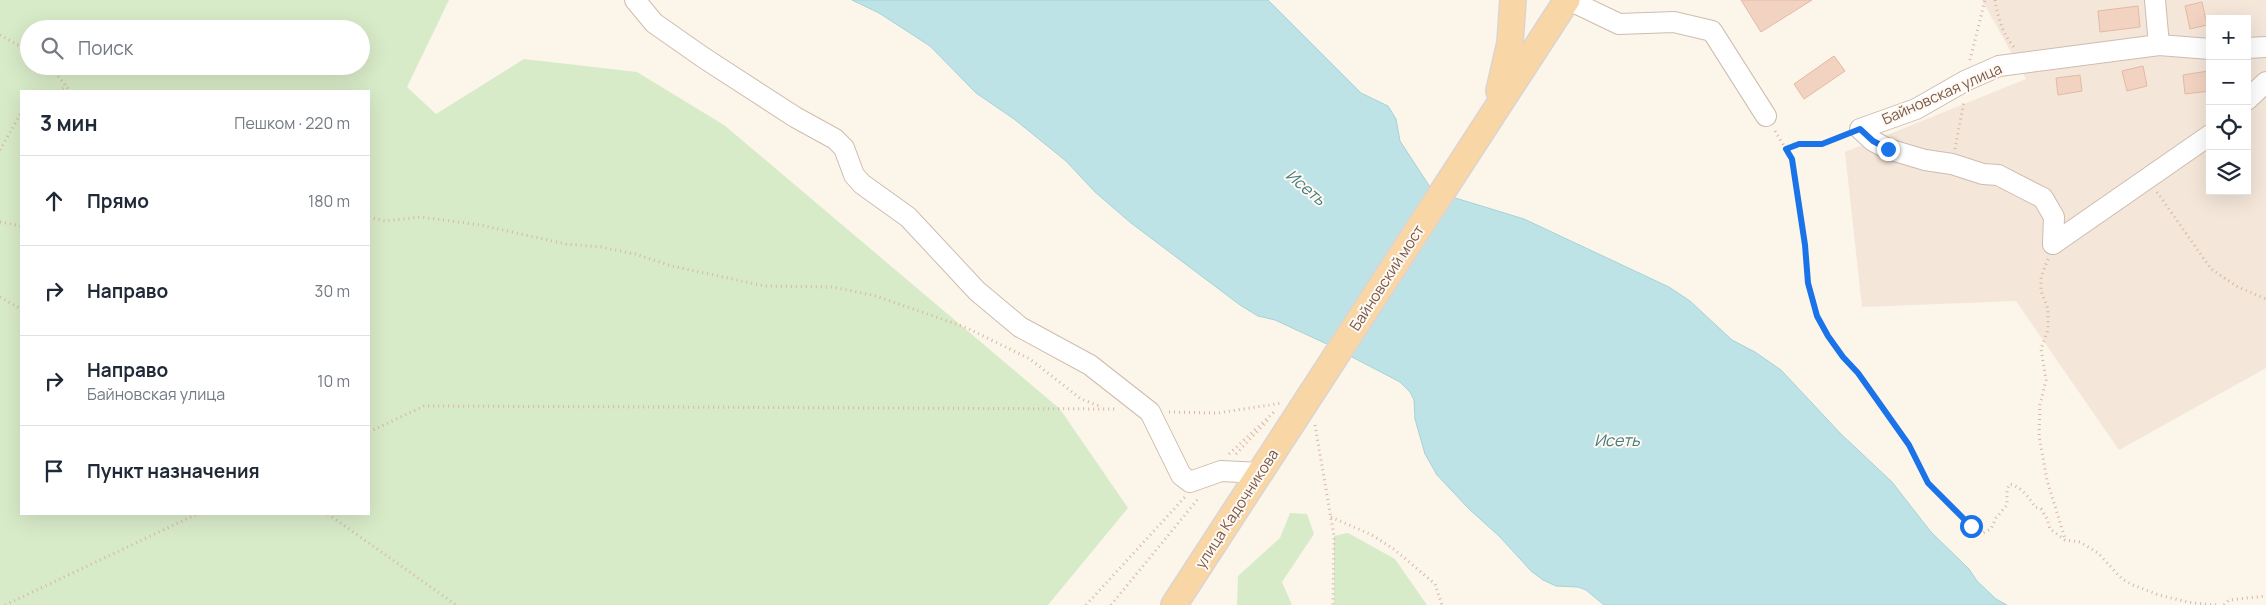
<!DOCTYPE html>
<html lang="ru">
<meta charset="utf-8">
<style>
body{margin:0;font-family:Manrope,sans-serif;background:#f6f6f7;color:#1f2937}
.controls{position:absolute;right:15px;top:15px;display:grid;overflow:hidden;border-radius:0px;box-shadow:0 5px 20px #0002}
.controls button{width:45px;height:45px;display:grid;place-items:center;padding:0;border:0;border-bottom:1px solid #e0e1e3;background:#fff;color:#1f2937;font:25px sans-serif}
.stop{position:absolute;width:15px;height:15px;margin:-11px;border:4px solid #1a73e8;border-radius:50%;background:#fff}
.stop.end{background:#1a73e8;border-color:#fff;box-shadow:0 1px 5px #0008}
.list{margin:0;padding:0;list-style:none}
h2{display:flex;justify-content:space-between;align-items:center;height:65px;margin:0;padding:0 20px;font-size:21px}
h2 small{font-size:16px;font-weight:400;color:#747a83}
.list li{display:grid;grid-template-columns:32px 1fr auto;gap:15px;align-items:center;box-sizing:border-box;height:90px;padding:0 20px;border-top:1px solid #e0e1e3}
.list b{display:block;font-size:19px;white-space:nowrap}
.list p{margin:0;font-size:16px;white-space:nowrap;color:#747a83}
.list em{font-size:16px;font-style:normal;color:#747a83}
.icon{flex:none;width:28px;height:28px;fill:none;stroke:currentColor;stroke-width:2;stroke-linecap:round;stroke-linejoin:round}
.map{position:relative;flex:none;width:2266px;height:605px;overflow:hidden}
.search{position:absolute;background:#fff;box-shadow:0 5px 20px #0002;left:20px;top:20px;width:350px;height:55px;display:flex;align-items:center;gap:12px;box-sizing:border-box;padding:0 18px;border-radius:28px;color:#747a83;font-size:19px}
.panel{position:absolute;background:#fff;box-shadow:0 5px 20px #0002;left:20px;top:90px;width:350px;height:425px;border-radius:0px}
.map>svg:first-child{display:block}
.residential{fill:#f4e6d9;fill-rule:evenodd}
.green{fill:#d8ebc8;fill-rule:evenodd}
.water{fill:#bee3e7;stroke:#a5d3d8}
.building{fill:#f2d3c2;stroke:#e4b9a3}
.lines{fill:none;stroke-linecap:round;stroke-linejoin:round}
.minor-casing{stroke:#cfbcaf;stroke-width:22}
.major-casing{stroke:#dcd4d1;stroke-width:28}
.path{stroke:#d7b6a5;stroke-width:3;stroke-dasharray:1 4;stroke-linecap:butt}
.minor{stroke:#fff;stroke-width:20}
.major{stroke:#f9d6a5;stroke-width:25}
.route{stroke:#1a73e8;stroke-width:6}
.labels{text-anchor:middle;stroke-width:4;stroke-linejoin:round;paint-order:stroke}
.street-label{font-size:15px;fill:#785a4d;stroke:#fff9f1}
.water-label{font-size:16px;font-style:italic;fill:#437c83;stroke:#fff9f1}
</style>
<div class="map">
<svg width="2266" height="605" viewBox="0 0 2266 605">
<rect width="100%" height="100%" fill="#fcf5ea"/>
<!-- residential -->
<path class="residential" d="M 1982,0 L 2266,0 L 2266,368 L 2119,450 L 2016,301 L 1862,307 L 1845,152 L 2026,79 ZM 2210,19 L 2247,19 L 2247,191 L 2210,191 Z"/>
<!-- green -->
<g class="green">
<path d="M 0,0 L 449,0 L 407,87 L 436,114 L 524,59 L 637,72 L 724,125 L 1060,409 L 1128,508 L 1048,605 L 0,605 ZM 29,29 L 361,29 L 361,66 L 29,66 ZM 369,91 L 369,514 L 21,514 L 21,91 Z"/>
<polygon points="1290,513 1307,514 1314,534 1282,582 1292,605 1237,605 1238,576 1280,538"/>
<polygon points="1348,533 1395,559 1427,605 1334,605 1334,536"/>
</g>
<!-- water -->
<polygon class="water" points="852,0 1268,0 1361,93 1388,106 1396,119 1400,141 1430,187 1439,193 1524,219 1669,287 1690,301 1732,340 1755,352 1781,370 1841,434 1892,482 1931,532 1969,569 1977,581 1996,599 2007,605 1604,605 1586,590 1578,587 1556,586 1543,580 1531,571 1500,537 1469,509 1437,475 1425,454 1415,419 1414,400 1410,392 1400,382 1329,345 1275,320 1258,316 1240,305 1131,223 1095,192 1066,161 1014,119 976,93 930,46 879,13"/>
<!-- building -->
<g class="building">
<polygon points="1741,0 1812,0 1761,32"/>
<polygon points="2202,2 2207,25 2190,29 2185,6"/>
<polygon points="2138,6 2140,27 2100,32 2098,11"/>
<polygon points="1834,56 1845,71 1804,99 1794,84"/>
<polygon points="2143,66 2147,86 2127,91 2122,71"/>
<polygon points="2208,71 2210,91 2185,94 2183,75"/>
<polygon points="2080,75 2082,91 2058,95 2056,78"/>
</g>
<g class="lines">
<defs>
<g id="minor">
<polyline points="635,0 654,23 704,58 795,117 835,139 844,148 854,175 862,184 908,217 977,291 1020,327 1090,365 1150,412 1181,475 1190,482 1221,471 1261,473"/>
<polyline points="1569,0 1619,24 1674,22 1712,31 1766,116"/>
<polyline points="2155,0 2159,45"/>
<polyline points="2247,48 2266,47"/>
<polyline points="2247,100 2266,82"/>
<polyline points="2053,244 2054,217 2043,198 1998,175 1983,174 1952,164 1925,160 1888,149 1873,141 1860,129 1916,109 1965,81 1999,66 2159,45 2210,49"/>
<polyline points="2053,244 2210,135"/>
</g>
<g id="major">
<polyline points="1499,91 1510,43 1513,0"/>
<polyline points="1174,605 1567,0"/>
</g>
</defs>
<!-- minor casing -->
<use href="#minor" class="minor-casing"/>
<!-- major casing -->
<use href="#major" class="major-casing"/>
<!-- path -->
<g class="path">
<path d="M 1995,0 C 1998,17 2002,34 2014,47"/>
<polyline points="0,35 29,51"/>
<polyline points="1970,60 1985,0"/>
<polyline points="47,66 57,75 70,91"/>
<polyline points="58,91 67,86"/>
<path d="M 1775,131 L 1792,159 L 1805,245 L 1808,283 L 1817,317 L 1828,336 L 1843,357 L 1858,373 L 1909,445 L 1928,483 L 1971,526 L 1981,534 L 1991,529 L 1996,518 L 2007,505 L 2007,489 L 2010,484 C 2021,487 2030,498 2035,507 L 2041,509 L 2047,519 L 2050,529 L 2065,540 L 2080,542 L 2098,553 L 2122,579 L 2133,585 L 2159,595 L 2192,603 L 2217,605"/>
<polyline points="1786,149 1799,144 1822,145 1845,135"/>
<polyline points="1955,149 1964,101"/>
<polyline points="0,150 21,113"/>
<polyline points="2157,192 2211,269 2238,287 2266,299"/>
<polyline points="369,217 385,221 421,217 480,225 566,244 601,247 635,254 672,266 765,286 833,287 876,296 967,328 1030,359 1081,399 1102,407"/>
<polyline points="0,222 21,226"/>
<polyline points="2048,259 2041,277 2041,291 2048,309 2048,330 2041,349 2046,380 2040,405 2039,436 2047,480 2065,539"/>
<polyline points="0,297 21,309"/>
<polyline points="1169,412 1218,413 1282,403"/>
<polyline points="1315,425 1334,536 1333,605"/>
<polyline points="369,432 424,406 1117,409"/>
<polyline points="1229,454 1274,412"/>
<polyline points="1236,454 1269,419"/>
<polyline points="328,514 456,605"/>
<polyline points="1331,517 1372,535 1395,550 1435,584 1442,605"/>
<polyline points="5,605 197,514"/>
<polyline points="1086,605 1185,497"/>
<polyline points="1111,605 1198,499"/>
<polyline points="2224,605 2229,600 2266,596"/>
</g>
<!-- minor -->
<use href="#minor" class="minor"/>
<!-- major -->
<use href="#major" class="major"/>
</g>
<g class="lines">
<!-- route -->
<polyline class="route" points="1888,149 1873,141 1860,129 1822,144 1799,144 1786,149 1792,159 1805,245 1808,283 1817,316 1828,336 1843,357 1858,373 1909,445 1928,483 1971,526"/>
</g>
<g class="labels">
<!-- street labels -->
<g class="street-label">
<text transform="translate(1942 94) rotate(-24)" y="5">Байновская улица</text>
<text transform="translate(1387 278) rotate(-57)" y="5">Байновский мост</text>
<text transform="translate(1237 509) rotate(-57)" y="5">улица Кадочникова</text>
</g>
<!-- water labels -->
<g class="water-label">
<text transform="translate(1306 187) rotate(40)" y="6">Исеть</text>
<text x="1617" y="446">Исеть</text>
</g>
</g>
</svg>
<div class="controls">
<button>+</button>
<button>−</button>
<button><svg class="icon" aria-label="locate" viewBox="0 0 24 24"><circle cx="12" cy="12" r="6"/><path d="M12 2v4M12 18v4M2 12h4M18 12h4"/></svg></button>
<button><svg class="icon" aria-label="layers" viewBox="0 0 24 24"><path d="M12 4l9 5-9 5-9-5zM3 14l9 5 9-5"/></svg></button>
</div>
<div class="stop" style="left:1971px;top:526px"></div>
<div class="stop end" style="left:1888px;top:149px"></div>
<div class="search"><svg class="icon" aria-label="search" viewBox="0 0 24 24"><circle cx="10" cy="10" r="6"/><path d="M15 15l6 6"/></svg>Поиск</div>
<section class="panel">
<h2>3 мин<small>Пешком · 220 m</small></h2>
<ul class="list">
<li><svg class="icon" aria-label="ahead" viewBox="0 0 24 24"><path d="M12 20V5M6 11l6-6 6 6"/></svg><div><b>Прямо</b></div><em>180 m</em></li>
<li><svg class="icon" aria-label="right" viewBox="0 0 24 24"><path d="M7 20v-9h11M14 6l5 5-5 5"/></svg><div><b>Направо</b></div><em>30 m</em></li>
<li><svg class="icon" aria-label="right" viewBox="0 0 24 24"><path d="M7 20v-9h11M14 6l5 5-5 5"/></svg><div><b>Направо</b><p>Байновская улица</p></div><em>10 m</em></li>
<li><svg class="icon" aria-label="arrive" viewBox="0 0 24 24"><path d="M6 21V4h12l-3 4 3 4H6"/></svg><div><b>Пункт назначения</b></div></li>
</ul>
</section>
</div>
